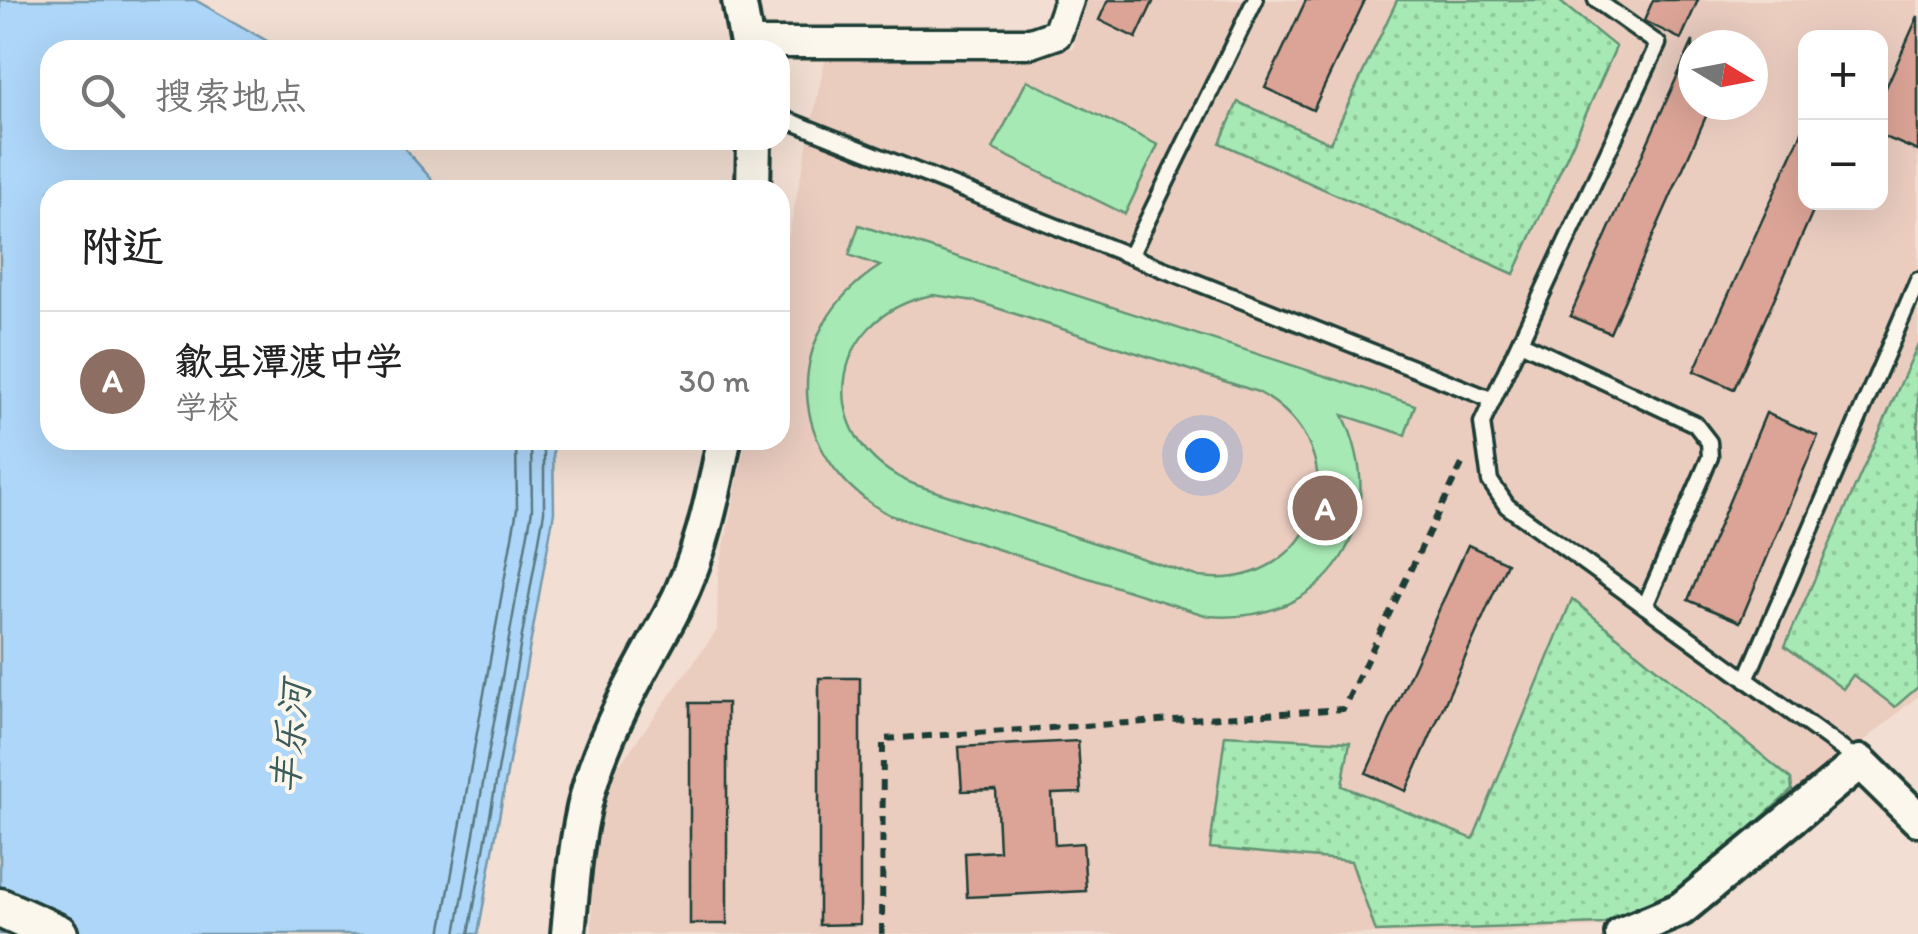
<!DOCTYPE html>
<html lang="zh">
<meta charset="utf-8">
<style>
body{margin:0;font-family:Itim,"LXGW WenKai TC",sans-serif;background:#f6f6f6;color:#222}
.controls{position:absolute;right:30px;top:30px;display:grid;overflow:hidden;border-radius:20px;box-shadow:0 10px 40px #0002}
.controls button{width:90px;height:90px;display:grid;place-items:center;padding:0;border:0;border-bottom:2px solid #e0e0e0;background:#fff;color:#222;font:50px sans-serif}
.compass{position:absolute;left:1678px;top:30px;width:90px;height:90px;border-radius:50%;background:#fff;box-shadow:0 10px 40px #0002;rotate:100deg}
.you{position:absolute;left:1202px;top:455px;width:35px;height:35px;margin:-25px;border:8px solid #fff;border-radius:50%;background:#1a73e8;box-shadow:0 0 0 15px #1a73e833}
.badge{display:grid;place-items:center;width:65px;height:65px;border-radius:50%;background:#111827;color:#fff;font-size:32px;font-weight:700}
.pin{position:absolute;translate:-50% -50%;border:5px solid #fff;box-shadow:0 2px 10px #0006}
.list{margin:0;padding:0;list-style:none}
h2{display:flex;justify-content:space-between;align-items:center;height:130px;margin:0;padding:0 40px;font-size:42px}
h2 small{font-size:32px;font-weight:400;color:#767676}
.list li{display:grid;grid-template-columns:65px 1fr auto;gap:30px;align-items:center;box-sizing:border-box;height:140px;padding:0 40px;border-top:2px solid #e0e0e0}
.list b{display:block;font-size:38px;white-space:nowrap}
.list p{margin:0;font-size:32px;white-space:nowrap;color:#767676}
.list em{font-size:32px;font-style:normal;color:#767676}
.icon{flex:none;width:55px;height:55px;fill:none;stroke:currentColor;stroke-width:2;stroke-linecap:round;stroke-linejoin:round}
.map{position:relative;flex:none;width:1918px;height:934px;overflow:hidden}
.search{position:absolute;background:#fff;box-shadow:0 10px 40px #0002;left:40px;top:40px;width:750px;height:110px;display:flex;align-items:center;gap:25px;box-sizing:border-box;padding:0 35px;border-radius:30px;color:#767676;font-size:38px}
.panel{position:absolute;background:#fff;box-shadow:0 10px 40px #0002;left:40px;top:180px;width:750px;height:270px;border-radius:30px}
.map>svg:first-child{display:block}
.built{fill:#ebcdc0;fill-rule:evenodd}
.grass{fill:url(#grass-dots);stroke:#639374;stroke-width:2.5}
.park{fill:#a7e9b4;stroke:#639374;stroke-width:2.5;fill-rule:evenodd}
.water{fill:#aed6f8;stroke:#7599aa;stroke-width:2.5}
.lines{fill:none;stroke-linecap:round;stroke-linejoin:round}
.shore{stroke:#587a82;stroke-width:2.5}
.building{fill:#dca497;stroke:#1f3d34;stroke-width:2.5}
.service-casing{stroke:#1f3d34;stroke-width:21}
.minor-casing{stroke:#1f3d34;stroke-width:35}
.tertiary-casing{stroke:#1f3d34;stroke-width:40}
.secondary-casing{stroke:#1f3d34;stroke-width:45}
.path{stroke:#1f3d34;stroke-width:6;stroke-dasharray:10 8;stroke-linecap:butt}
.service{stroke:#fbf7ec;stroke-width:14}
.minor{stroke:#fbf7ec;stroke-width:28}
.tertiary{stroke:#fbf7ec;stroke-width:32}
.secondary{stroke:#fbf7ec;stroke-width:38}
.labels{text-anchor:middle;stroke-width:8;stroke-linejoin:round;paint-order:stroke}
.water-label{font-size:38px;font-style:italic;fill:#3c5c5b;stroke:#fbf7ec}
</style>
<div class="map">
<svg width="1918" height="934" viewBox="0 0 1918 934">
<defs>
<pattern id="grass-dots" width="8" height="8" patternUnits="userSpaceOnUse" patternTransform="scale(2.5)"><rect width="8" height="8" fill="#a7e9b4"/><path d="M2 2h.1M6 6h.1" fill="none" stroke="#8fc99b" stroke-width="1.8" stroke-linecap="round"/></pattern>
</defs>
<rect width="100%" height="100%" fill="#f2ded2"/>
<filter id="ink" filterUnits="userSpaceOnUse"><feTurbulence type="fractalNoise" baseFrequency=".01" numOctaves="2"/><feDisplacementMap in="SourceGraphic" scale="20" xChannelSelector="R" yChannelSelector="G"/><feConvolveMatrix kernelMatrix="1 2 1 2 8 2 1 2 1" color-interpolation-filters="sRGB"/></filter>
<g filter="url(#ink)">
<!-- built -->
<path class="built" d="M 1085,0 L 1918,0 L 1918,696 L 1671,903 L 1601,927 L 1465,934 L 592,934 L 592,846 L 615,771 L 717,630 L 718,575 L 746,440 L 780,440 L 780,276 L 827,50 L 1073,48 ZM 1806,38 L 1880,38 L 1880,202 L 1806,202 ZM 1693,45 L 1753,45 L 1753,105 L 1693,105 Z"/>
<!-- grass -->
<g class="grass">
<polygon points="1397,0 1558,0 1616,47 1514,274 1220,143 1238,102 1330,143"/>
<polygon points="1918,344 1918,687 1895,707 1853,675 1843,689 1785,646"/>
<polygon points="1572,599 1791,779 1792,790 1672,899 1602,924 1376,932 1351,861 1210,848 1225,735 1350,742 1342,786 1473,839"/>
</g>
<!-- park -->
<g class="park">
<polygon points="1027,80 1158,145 1125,214 993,149"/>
<path d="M 859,225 L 1415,405 L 1405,435 L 1343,415 C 1394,522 1329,626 1208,616 L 890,515 C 784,458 778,331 880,266 L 849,255 ZM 933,295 L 975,301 L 1258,392 C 1364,450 1319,592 1199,577 L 916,485 C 812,445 824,315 933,295 Z"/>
</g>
<!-- water -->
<polygon class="water" points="0,0 195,0 283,50 50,50 50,140 397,140 441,190 50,190 50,440 553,440 554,512 478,934 0,934"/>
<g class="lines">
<!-- shore -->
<g class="shore">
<polyline points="441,934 517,509 516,440"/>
<polyline points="456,934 532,510 531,440"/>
<polyline points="469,934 544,512 544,440"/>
</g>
</g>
<!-- building -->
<g class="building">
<polygon points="1108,0 1154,0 1136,38 1099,20"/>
<polygon points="1306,0 1365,0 1313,110 1265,88"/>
<polygon points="1653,0 1698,0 1681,39 1644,21"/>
<polygon points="1918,16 1918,151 1880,135 1880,101"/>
<polygon points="1693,41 1693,105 1711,105 1610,333 1570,316"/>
<polygon points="1806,123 1806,202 1817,202 1734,389 1694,371"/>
<polygon points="1766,413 1818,436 1740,622 1688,600"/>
<polygon points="1468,545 1507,563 1406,791 1366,773"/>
<polygon points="819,678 860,678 860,924 819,925"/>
<rect x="690" y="703" width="37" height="221"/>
<polygon points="1078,741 1081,793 1052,794 1055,845 1083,843 1086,891 967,897 965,853 999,851 996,790 962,791 959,747"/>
</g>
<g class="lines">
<defs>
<g id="service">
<polyline points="1596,0 1658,44 1482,423 1490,481 1507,506 1860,762"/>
<polyline points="780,117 1493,400"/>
<polyline points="1131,254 1255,0"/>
<polyline points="1520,342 1695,424 1709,442 1710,457 1645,606"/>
<polyline points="1746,680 1918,280"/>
</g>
<polyline id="minor" points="747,43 1031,43 1057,34 1069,0"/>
<g id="tertiary">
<polyline points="739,0 748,50"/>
<polyline points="753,190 754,140"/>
<path d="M 568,934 C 573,880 576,827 593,775 C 612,718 641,669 670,616 C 699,562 713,499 724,440"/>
<polyline points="1622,934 1681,909 1860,762 1918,819"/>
</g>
<polyline id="secondary" points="0,908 58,934"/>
</defs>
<!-- service casing -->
<use href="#service" class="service-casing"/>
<!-- minor casing -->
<use href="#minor" class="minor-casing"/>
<!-- tertiary casing -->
<use href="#tertiary" class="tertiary-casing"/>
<!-- secondary casing -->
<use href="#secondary" class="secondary-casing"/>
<!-- path -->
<polyline class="path" points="882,934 883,739 1343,709 1464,460"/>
<!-- service -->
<use href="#service" class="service"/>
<!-- minor -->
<use href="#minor" class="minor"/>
<!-- tertiary -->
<use href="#tertiary" class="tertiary"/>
<!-- secondary -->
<use href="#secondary" class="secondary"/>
</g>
</g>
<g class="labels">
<!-- water labels -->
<g class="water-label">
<text transform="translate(290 738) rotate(-84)" y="13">丰乐河</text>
</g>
</g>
</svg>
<div class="controls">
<button>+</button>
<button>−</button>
</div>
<svg class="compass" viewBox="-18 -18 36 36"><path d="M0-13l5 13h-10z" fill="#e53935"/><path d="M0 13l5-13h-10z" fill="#767676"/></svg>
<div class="you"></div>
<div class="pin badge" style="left:1325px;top:508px;background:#8d6e63">A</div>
<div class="search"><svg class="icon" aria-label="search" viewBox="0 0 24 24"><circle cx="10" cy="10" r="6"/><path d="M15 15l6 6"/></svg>搜索地点</div>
<section class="panel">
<h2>附近<small></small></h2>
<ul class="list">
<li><span class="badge" style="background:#8d6e63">A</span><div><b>歙县潭渡中学</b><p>学校</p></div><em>30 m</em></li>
</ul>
</section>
</div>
